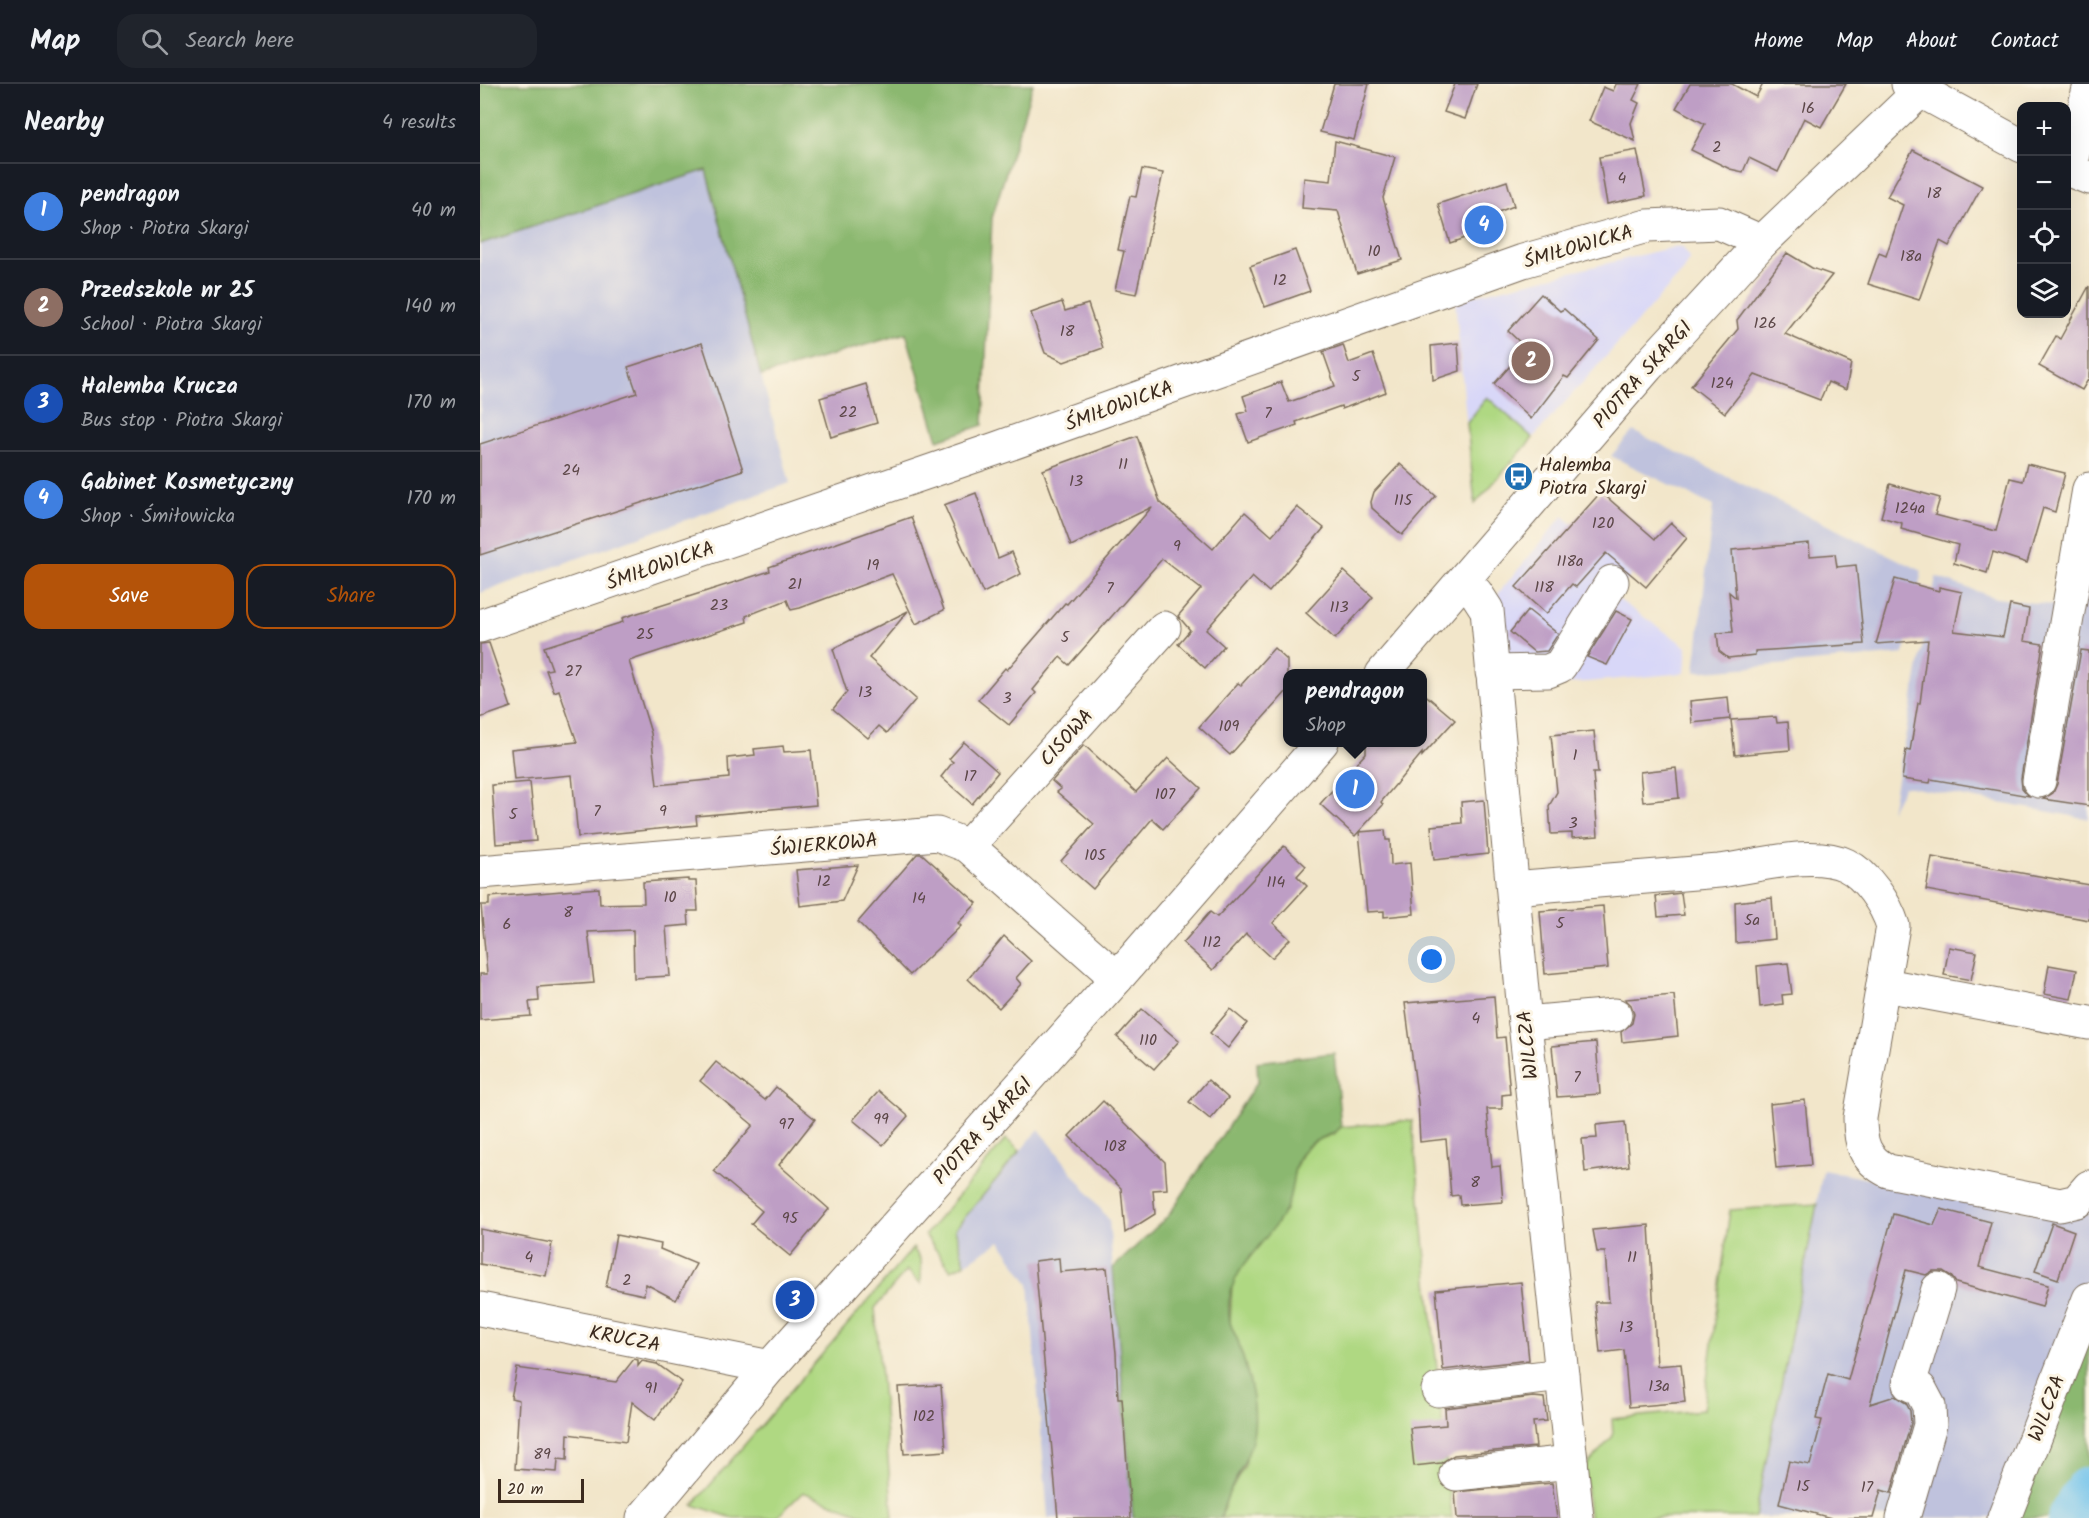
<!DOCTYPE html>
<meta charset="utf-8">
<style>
body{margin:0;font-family:Kalam,sans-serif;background:#20242c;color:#f1f3f6}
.controls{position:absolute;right:18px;top:18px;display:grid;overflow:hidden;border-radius:12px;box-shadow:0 6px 24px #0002}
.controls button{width:54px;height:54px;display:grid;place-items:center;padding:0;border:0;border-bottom:2px solid #363941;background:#171b24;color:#f1f3f6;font:30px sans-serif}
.scale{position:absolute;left:18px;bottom:15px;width:86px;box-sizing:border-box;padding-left:6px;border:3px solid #3b2a1e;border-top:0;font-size:16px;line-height:21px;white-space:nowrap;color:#3b2a1e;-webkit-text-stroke:4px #fcf5e5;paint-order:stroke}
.you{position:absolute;left:952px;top:876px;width:21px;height:21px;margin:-15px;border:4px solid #fff;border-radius:50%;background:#1a73e8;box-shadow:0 0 0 9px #1a73e833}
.badge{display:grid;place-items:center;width:39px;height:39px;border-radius:50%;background:#b45309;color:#fff;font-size:20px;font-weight:700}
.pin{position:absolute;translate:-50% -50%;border:3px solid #fff;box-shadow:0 2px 6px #0006}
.popup{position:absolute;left:803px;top:585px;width:144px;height:78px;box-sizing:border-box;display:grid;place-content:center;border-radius:12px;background:#171b24;filter:drop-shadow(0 2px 4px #0005);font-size:20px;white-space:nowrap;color:#9ea1a6}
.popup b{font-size:22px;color:#f1f3f6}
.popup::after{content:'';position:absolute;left:50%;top:100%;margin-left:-12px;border:12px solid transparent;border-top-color:#171b24}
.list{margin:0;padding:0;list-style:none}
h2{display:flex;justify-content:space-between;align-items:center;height:78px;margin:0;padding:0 24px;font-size:26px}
h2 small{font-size:20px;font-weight:400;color:#9ea1a6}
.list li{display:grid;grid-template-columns:39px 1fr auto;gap:18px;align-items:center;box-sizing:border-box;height:96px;padding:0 24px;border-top:2px solid #363941}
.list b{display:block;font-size:22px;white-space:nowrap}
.list p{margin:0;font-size:20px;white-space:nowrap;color:#9ea1a6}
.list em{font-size:20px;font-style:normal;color:#9ea1a6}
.actions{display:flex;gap:12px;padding:18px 24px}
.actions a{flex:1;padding:14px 0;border:2px solid #b45309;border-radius:18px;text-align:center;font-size:21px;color:#b45309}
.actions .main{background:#b45309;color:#fff}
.icon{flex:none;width:33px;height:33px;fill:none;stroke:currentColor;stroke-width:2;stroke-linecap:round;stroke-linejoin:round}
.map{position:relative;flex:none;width:1609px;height:1434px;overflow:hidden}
header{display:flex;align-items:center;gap:36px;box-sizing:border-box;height:84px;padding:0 30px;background:#171b24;border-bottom:2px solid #363941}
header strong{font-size:28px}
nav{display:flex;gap:33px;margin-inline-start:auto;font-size:21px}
.search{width:420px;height:54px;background:#20242c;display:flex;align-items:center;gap:15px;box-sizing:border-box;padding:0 21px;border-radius:18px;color:#9ea1a6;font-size:22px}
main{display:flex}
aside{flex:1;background:#171b24}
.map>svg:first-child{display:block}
.built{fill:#d8d7f8}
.industrial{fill:#bfc2dd}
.green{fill:#afd882;stroke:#758150;stroke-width:1.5}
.forest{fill:#8bb870;stroke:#637147;stroke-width:1.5}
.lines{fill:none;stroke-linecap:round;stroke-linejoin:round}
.river{stroke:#70c2ec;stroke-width:51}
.building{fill:#be9ec5}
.minor-casing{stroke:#7b6c5a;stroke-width:35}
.major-casing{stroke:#7b6c5a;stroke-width:35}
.minor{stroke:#fff;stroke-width:33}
.major{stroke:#fff;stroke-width:33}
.labels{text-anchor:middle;stroke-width:6;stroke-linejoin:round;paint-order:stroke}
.number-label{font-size:16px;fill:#5c4748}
.street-label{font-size:20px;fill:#3b2a1e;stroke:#fcf5e5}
.poi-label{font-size:20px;fill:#3b2a1e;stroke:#fcf5e5;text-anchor:start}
</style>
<header>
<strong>Map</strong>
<div class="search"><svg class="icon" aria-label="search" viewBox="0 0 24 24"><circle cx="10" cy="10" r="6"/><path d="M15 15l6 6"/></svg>Search here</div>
<nav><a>Home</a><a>Map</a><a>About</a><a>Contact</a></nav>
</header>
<main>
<aside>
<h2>Nearby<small>4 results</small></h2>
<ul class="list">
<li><span class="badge" style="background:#3f7fe0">1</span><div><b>pendragon</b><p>Shop · Piotra Skargi</p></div><em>40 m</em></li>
<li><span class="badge" style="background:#8d6e63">2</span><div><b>Przedszkole nr 25</b><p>School · Piotra Skargi</p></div><em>140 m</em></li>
<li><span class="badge" style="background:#1a4fb4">3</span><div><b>Halemba Krucza</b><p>Bus stop · Piotra Skargi</p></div><em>170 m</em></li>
<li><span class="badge" style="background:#3f7fe0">4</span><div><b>Gabinet Kosmetyczny</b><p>Shop · Śmiłowicka</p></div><em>170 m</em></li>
</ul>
<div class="actions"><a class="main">Save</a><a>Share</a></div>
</aside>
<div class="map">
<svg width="1609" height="1434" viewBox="0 0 1609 1434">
<rect width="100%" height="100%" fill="#fcf5e5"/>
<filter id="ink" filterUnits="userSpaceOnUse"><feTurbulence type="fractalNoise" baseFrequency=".0167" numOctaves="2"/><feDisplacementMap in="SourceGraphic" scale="12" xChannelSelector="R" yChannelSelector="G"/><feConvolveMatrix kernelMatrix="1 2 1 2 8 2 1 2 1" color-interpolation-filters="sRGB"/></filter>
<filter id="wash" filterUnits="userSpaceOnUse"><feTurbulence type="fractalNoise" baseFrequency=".008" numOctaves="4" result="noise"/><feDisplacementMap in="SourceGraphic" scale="24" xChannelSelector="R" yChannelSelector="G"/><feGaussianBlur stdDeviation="1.35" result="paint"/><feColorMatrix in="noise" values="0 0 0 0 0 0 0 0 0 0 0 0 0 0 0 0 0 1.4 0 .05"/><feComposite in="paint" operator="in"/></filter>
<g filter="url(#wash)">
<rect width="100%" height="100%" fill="#f2e6ca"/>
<!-- built -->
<g class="built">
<polygon points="1194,163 1203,164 1210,175 1204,186 994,419 975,216"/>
<polygon points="1083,432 1151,491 1135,513 1207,563 1205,589 1030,605 1016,512"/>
</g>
<!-- industrial -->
<g class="industrial">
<polygon points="226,86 310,399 0,509 0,160"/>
<polygon points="1153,347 1442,487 1424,570 1215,588 1233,422 1131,372"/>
<polygon points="1609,440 1609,735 1424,702 1411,727 1456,493 1516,514 1594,524"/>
<polygon points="559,1045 629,1136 653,1434 568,1434 549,1200 520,1157 485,1180 475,1145"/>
<polygon points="1343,1086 1591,1135 1609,1122 1609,1191 1513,1434 1275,1433"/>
</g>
<!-- green -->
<g class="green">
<polygon points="1007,313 1053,354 995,420 987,339"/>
<polygon points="932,1036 972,1434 741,1434 748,1410 765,1381 774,1329 767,1288 750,1239 752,1201 758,1187 806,1126 814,1087 823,1067 837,1056 854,1050 861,1043"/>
<polygon points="526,1055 540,1067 475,1145 485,1180 471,1186 445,1151"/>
<polygon points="1337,1120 1275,1433 1109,1434 1105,1383 1133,1352 1132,1335 1223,1326 1250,1126"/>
<polygon points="433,1164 441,1176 441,1200 427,1186 395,1224 413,1434 392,1434 323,1408 296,1434 253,1434 213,1421"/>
</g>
<!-- forest -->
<g class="forest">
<polygon points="0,0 553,0 512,134 503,341 458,356 426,249 281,292 226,86 0,160"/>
<path d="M 854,969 L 861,1043 C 850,1054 833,1054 823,1067 C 810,1084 815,1105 806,1124 C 786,1165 741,1185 750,1238 C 752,1246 757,1253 759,1260 C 767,1287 777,1316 774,1345 C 771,1378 747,1401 741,1434 L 653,1434 L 633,1184 L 689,1131 L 778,997 L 777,978 Z"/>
<polygon points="1609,1242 1609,1404 1594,1424 1590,1434 1537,1434"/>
</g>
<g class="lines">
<!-- river -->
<polyline class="river" points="1593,1434 1609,1408"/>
</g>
<g id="blocks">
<!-- building -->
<g class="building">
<polygon points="854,0 889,0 874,56 840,48"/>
<polygon points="975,0 997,0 985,35 964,28"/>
<polygon points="1136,0 1161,0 1153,16 1159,19 1151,39 1155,57 1109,37 1123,3 1133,7"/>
<polygon points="1210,0 1252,0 1276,13 1283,0 1366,0 1341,43 1324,34 1298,88 1269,74 1263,88 1250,85 1211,66 1225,40 1196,24"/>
<polygon points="855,57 915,73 903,114 922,176 877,190 858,127 822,124 824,94 851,97"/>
<polygon points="1157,66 1166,112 1127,120 1119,73"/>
<polygon points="1433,66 1502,102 1469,162 1460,157 1439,216 1388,200 1399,169 1406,172 1423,121 1407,113"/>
<polygon points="662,85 683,89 656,210 635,206 644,167 638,166 650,112 656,113"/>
<polygon points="1027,97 1034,122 1018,128 1022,141 970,159 958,120"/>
<polygon points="815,166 830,207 785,223 770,182"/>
<polygon points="1307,169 1332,184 1352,191 1305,250 1371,279 1366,306 1348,298 1340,316 1275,291 1245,329 1211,302 1258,245 1257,236"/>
<polygon points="1609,202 1609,294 1602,306 1559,282 1576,252 1580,255"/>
<polygon points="1061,210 1080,227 1084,225 1119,256 1088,294 1084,292 1051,335 1014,300 1046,264 1028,247"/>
<polygon points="582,218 585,227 608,220 623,264 584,278 565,269 551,229"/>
<polygon points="222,259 263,386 0,471 0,360 157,309 148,283"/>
<polygon points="978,259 980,287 953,296 951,262"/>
<polygon points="863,261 869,279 893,270 906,308 862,325 861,322 816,338 817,341 768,358 758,330 768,327 763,312 801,298 809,318 855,302 843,268"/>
<polygon points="386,300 397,339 351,353 340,314"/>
<polygon points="657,352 680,418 733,465 765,428 792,452 817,423 844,444 789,508 772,493 726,546 744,562 725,584 698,560 710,546 698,532 721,505 682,475 589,581 580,573 553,606 556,609 529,641 498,616 525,584 527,586 585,519 587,520 672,423 591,462 563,386"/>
<polygon points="920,380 956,412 922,451 892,424 891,418 894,408"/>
<polygon points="1547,380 1585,389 1575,428 1563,424 1547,479 1513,468 1507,489 1474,479 1478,461 1421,445 1422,439 1401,433 1410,400 1460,414 1455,431 1516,447 1530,394 1543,397"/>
<polygon points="1121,408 1175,455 1191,439 1207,454 1166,503 1126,469 1096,503 1092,500 1066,530 1036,503"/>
<polygon points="496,409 518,474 532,468 541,490 503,509 464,421"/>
<polygon points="431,433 464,526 436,540 412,490 320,524 311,526 307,516 266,532 267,538 149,577 171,649 177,701 249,694 248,674 275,671 274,665 303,662 304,668 331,666 336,721 216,732 217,741 98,753 92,691 34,696 31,665 97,658 79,606 74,608 66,586 72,585 64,563 143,538 142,534 290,487 289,483"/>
<polygon points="1329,459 1330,472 1355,470 1357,483 1376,481 1384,560 1275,567 1275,571 1248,574 1239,567 1237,549 1253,548 1249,508 1256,514 1252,466"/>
<polygon points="864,487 893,513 855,555 826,529"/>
<polygon points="1415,495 1459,507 1459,503 1482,508 1474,547 1523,553 1530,521 1549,525 1544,557 1563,560 1541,694 1542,704 1549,712 1451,695 1450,699 1422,695 1426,666 1430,667 1438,619 1440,619 1448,556 1396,560"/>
<polygon points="1048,526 1078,550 1067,567 1054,568 1030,548"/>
<polygon points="428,527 389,574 436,615 407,649 399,642 388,654 353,625 367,608 353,565"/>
<polygon points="1136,527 1152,535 1127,581 1107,573"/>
<polygon points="9,559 31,623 0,634 0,560"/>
<polygon points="794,564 807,576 807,607 750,671 719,643 758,599 761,601"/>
<polygon points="1601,566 1609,567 1609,722 1563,715 1573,709 1577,700"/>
<polygon points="942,608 975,636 942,672 942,669 901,718 903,721 875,752 840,720 886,669 886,658 942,658"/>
<polygon points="1248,613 1250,635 1212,639 1210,617"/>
<polygon points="1296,633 1297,639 1308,638 1310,666 1255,671 1251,636"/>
<polygon points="1114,647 1118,689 1113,689 1118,752 1092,754 1092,749 1071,750 1069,722 1077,708 1071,651"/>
<polygon points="484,658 518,688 492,720 461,693 473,678 469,675"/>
<polygon points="604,661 656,708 688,674 721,704 683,745 672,735 613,805 581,777 614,740 577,708 581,705 572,697"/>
<polygon points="1196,684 1199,714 1163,718 1160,688"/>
<polygon points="50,698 56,757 16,760 12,701"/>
<polygon points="1004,716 1008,770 954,776 951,742 982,739 981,718"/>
<polygon points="905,746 906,756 910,756 911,781 930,779 934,830 904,833 904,827 887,828 879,748"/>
<polygon points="804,762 826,782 817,792 827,802 793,839 810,855 792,874 766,850 733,886 703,859 730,828 737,833"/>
<polygon points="437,770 442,770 497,819 478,839 481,842 430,891 378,838"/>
<polygon points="1452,773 1609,801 1609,836 1446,806"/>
<polygon points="378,781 362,817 320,822 316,786"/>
<polygon points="208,795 208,797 216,797 218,827 208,827 209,841 186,843 190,892 154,894 153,846 108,848 114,899 58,903 59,917 49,918 51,932 0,936 0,890 7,890 1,821 9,821 9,813 119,804 120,820 164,819 163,798"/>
<polygon points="1201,809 1204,831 1178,833 1176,812"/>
<polygon points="1292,814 1295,855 1256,859 1255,818"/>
<polygon points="1123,822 1128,884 1065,890 1060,827"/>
<polygon points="524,852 551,877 536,894 541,900 519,924 488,895"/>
<polygon points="1469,863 1497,868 1491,896 1464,891"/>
<polygon points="1308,879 1312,910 1302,911 1303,920 1280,923 1277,882"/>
<polygon points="1569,881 1597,886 1591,915 1564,910"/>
<polygon points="1194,911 1198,952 1142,958 1141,948 1152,939 1154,930 1151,921 1145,915"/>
<polygon points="1014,912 1017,954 1025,953 1030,1010 1022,1011 1022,1025 1007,1025 1012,1083 1020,1082 1023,1118 980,1121 979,1111 971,1112 966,1055 940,1058 938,1018 925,919"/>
<polygon points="662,925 699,957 674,985 637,953"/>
<polygon points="750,925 767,939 748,964 730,949"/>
<polygon points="1116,958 1120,1010 1077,1013 1072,962"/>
<polygon points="236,978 285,1016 296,1003 335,1035 299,1081 349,1125 310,1172 271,1140 282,1127 234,1087 273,1041 220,997"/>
<polygon points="728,996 748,1014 730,1035 709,1018"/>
<polygon points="399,1007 428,1032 403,1061 373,1036"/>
<polygon points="1325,1016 1331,1081 1296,1084 1290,1020"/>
<polygon points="623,1017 685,1078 687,1105 673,1106 675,1130 645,1149 641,1104 589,1052"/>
<polygon points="1145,1038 1149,1082 1105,1088 1102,1055 1117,1054 1116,1041"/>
<polygon points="1461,1125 1511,1138 1499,1183 1568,1201 1562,1223 1476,1199 1471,1192 1463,1187 1453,1187 1446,1191 1426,1186 1390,1320 1415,1312 1426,1319 1430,1327 1431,1339 1411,1409 1401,1406 1393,1434 1351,1434 1299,1420 1309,1377 1330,1381 1342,1336 1336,1335 1348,1290 1368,1296 1413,1130 1454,1141"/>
<polygon points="1572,1139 1594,1147 1578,1195 1555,1187"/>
<polygon points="1169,1141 1177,1282 1201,1280 1205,1318 1149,1323 1144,1266 1120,1269 1115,1218 1129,1218 1125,1168 1117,1168 1113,1146"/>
<polygon points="0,1145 72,1159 66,1192 0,1180"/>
<polygon points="136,1151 181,1160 180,1165 216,1180 196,1216 166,1200 164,1211 126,1203"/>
<polygon points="579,1174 580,1188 627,1184 636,1269 638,1314 642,1314 651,1434 578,1434 555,1177"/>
<polygon points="1041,1198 1049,1276 963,1286 956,1206"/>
<polygon points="154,1275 158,1276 158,1282 162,1277 177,1280 202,1298 175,1336 152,1318 146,1358 88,1350 87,1376 78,1375 77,1388 35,1385 39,1316 31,1314 37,1284 136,1298"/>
<polygon points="461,1301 466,1367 424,1370 418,1303"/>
<polygon points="1053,1313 1064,1314 1067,1337 1053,1338 1056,1363 974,1371 961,1379 934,1382 930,1344 966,1341 965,1324"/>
<polygon points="1072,1399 1077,1434 977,1434 975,1408"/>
</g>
</g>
</g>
<g filter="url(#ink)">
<use href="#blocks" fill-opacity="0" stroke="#7b6c5a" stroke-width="1.5"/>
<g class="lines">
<defs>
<g id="minor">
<polyline points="1589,86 1609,5"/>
<polyline points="982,498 996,509 1007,526 1045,939 1097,1434"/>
<polyline points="0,542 518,364 1043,177 1167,142 1239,139 1282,158"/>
<polyline points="1012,588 1068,587 1080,582 1132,498"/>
<polyline points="902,590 1167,283 1282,158 1440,7"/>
<polyline points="1559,697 1609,405"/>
<polyline points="488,762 684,544"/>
<polyline points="0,788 457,750 488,762 637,894"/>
<path d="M 1033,804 C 1101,798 1170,793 1239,787 C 1275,783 1332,765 1366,781 C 1387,791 1406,820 1413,842 L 1380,1034 C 1380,1059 1384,1075 1408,1087 L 1580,1121 L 1597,1117 L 1609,1103"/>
<polyline points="1405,901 1609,939"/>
<polyline points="1045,939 1135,931"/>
<polyline points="0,1225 290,1283"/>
<polyline points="958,1306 1082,1291"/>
<polyline points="976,1390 1091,1378"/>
<polyline points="163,1434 290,1283 637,894 842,658"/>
<polyline points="1423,1434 1450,1341 1449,1322 1440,1305 1429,1300 1458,1205"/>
<polyline points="1524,1434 1609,1215"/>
</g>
<g id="major">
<polyline points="1428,0 1542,62"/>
<polyline points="1586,85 1609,94"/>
</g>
</defs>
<!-- minor casing -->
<use href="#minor" class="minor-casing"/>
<!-- major casing -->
<use href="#major" class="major-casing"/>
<!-- minor -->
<use href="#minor" class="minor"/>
<!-- major -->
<use href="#major" class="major"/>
</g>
</g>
<!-- icons -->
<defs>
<symbol id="bus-disc" viewBox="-11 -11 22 22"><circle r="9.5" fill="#1f6fb2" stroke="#fcf5e5"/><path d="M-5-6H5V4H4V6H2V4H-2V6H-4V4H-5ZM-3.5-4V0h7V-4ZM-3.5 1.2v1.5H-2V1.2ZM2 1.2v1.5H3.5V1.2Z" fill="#fff"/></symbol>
</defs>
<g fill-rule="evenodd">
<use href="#bus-disc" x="1022" y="376" width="33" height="33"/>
</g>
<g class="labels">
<!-- number labels -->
<g class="number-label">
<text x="1328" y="29">16</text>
<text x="1237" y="68">2</text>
<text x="1142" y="99">4</text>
<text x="1454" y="114">18</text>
<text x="894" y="172">10</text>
<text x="1431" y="177">18a</text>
<text x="800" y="201">12</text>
<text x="1285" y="244">126</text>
<text x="587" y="252">18</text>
<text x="876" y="297">5</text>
<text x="1242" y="304">124</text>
<text x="368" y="333">22</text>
<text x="788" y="334">7</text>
<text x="643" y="385">11</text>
<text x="91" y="391">24</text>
<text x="596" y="402">13</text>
<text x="923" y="421">115</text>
<text x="1430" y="429">124a</text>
<text x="1123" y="444">120</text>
<text x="697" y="467">9</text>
<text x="1090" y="482">118a</text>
<text x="393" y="486">19</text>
<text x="315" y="505">21</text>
<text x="1064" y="508">118</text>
<text x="630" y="509">7</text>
<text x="239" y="526">23</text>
<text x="859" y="528">113</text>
<text x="165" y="555">25</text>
<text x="585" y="558">5</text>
<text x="93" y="592">27</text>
<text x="385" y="613">13</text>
<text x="527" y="619">3</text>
<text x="749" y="647">109</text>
<text x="1095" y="676">1</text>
<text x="490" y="697">17</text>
<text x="685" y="715">107</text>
<text x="117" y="732">7</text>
<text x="183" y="732">9</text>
<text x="33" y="735">5</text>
<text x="1093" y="744">3</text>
<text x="615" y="776">105</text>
<text x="344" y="802">12</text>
<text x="796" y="803">114</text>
<text x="190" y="818">10</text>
<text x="439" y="819">14</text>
<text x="88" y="833">8</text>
<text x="1272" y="841">5a</text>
<text x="1080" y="844">5</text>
<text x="27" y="845">6</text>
<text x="732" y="863">112</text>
<text x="996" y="939">4</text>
<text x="668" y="961">110</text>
<text x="1097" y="998">7</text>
<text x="401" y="1040">99</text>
<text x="306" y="1045">97</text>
<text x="635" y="1067">108</text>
<text x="995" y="1103">8</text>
<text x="310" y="1139">95</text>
<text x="49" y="1178">4</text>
<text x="1152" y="1178">11</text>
<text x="147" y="1201">2</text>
<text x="1146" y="1248">13</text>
<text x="1179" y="1307">13a</text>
<text x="171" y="1309">91</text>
<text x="444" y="1337">102</text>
<text x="62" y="1375">89</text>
<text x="1323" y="1407">15</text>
<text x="1387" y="1408">17</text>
</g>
<!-- street labels -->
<g class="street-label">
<text transform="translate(1098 162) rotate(-16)" y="7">ŚMIŁOWICKA</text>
<text transform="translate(1162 290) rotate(-48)" y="7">PIOTRA SKARGI</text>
<text transform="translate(639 321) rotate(-20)" y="7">ŚMIŁOWICKA</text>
<text transform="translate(180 481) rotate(-19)" y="7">ŚMIŁOWICKA</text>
<text transform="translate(586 653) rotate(-48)" y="7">CISOWA</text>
<text transform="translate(344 760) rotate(-5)" y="7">ŚWIERKOWA</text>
<text transform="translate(1047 961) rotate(-96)" y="7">WILCZA</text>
<text transform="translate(502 1046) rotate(-48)" y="7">PIOTRA SKARGI</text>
<text transform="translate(145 1254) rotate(11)" y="7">KRUCZA</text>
<text transform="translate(1566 1324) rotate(-69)" y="7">WILCZA</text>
</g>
<!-- poi labels -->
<g class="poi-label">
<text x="1059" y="387">Halemba<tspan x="1059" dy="23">Piotra Skargi</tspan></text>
</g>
</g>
</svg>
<div class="controls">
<button>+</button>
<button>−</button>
<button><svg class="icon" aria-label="locate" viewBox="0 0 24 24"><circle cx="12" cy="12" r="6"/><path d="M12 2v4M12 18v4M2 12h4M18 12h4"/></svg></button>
<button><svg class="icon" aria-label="layers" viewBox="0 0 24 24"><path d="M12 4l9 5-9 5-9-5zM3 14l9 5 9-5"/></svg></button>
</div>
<div class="scale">20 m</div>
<div class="you"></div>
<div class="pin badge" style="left:875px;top:705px;background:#3f7fe0">1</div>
<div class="popup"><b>pendragon</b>Shop</div>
<div class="pin badge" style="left:1051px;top:277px;background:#8d6e63">2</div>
<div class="pin badge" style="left:315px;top:1216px;background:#1a4fb4">3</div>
<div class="pin badge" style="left:1004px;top:141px;background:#3f7fe0">4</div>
</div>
</main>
